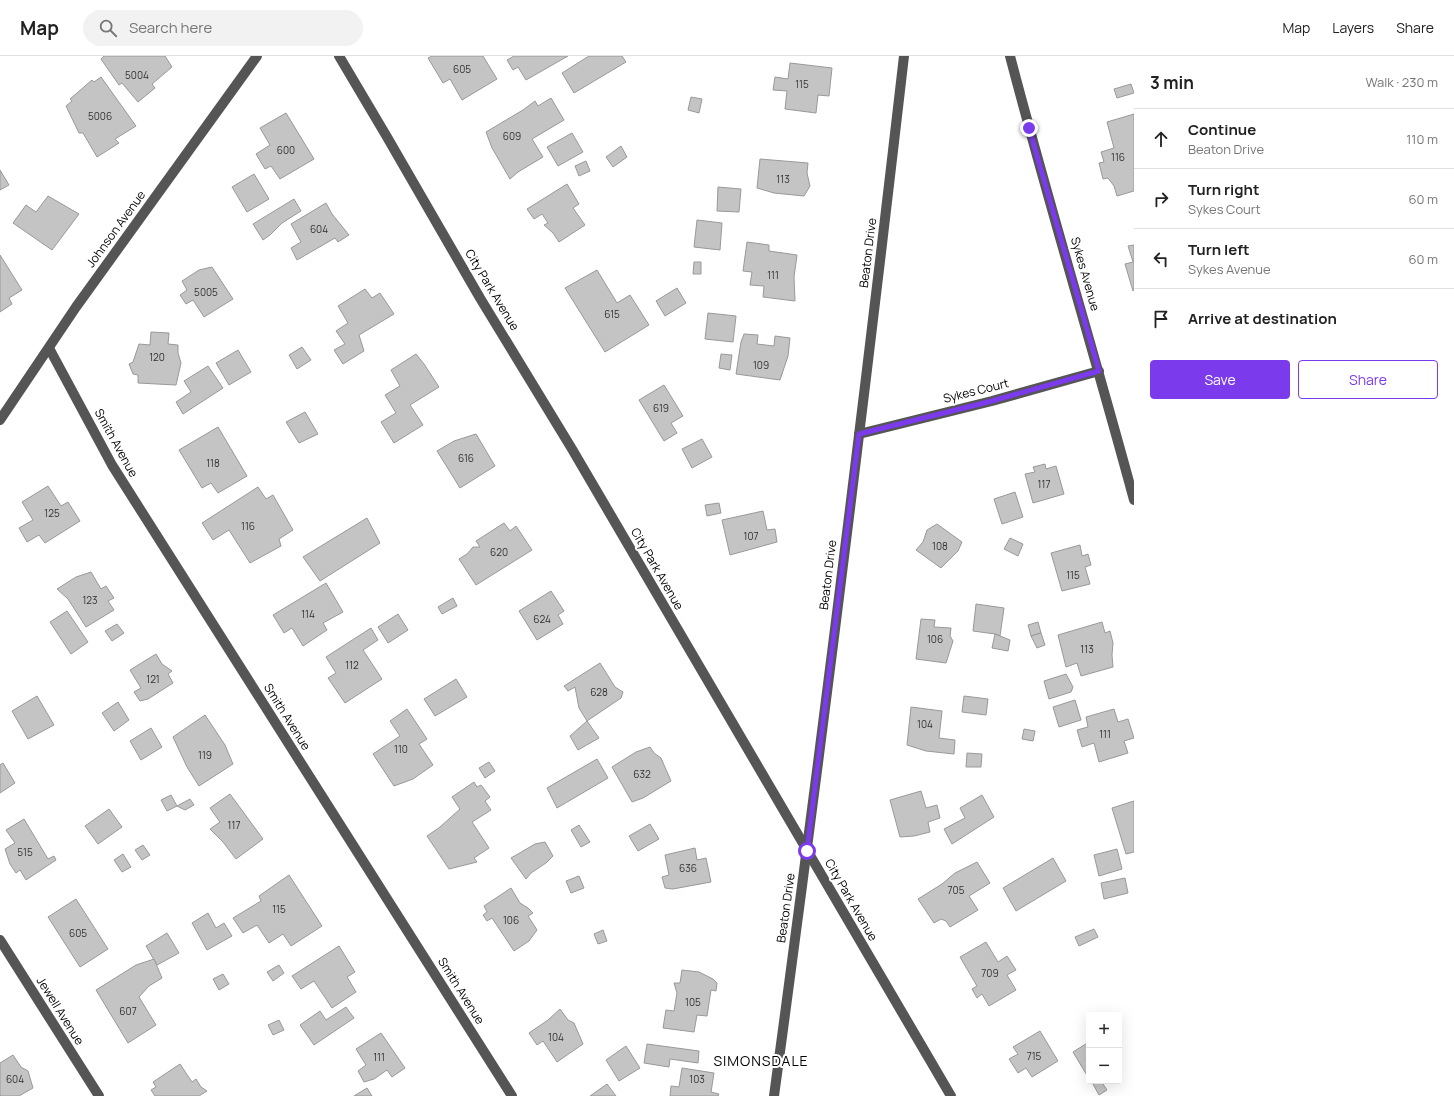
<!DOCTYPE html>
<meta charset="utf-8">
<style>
body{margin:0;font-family:Manrope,sans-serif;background:#f2f2f2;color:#222}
.controls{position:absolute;right:12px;bottom:12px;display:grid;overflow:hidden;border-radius:4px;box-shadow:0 4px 16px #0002}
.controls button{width:36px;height:36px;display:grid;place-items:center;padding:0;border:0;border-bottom:1px solid #e0e0e0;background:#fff;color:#222;font:20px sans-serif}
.stop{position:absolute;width:12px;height:12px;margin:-9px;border:3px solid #7c3aed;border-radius:50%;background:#fff}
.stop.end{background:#7c3aed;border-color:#fff;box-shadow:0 1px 4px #0008}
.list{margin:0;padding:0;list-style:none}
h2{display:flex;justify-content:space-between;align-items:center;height:52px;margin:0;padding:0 16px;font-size:17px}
h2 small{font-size:13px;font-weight:400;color:#767676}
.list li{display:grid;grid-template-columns:26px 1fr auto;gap:12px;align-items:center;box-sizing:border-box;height:60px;padding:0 16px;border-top:1px solid #e0e0e0}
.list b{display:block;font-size:15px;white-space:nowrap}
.list p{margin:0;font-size:13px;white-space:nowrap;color:#767676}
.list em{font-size:13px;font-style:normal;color:#767676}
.actions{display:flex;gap:8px;padding:12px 16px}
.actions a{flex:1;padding:9px 0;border:1px solid #7c3aed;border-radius:4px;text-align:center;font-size:14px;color:#7c3aed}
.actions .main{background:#7c3aed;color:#fff}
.icon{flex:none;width:22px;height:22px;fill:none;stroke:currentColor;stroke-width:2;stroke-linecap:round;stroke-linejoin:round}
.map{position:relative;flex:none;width:1134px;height:1040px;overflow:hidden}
header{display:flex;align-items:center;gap:24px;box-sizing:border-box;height:56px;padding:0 20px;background:#fff;border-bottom:1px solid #e0e0e0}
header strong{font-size:19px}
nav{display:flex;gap:22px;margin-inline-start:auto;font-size:14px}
.search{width:280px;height:36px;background:#f2f2f2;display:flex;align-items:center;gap:10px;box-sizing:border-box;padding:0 14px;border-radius:22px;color:#767676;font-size:15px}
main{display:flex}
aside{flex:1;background:#fff}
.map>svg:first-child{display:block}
.building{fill:#c4c4c4;stroke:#999}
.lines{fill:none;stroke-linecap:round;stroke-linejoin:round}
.minor{stroke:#555;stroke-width:10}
.route{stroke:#7c3aed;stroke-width:5}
.labels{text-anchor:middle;stroke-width:4;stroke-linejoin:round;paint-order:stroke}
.number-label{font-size:10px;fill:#313131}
.street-label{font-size:12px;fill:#000;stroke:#fff}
.quarter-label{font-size:14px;letter-spacing:1px;fill:#000;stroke:#fff}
</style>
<header>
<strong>Map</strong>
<div class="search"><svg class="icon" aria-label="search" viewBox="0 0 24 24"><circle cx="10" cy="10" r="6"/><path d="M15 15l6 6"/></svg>Search here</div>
<nav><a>Map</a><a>Layers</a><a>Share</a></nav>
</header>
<main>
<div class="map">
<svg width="1134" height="1040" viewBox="0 0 1134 1040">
<rect width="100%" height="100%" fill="#fff"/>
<!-- building -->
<g class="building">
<polygon points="104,0 165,0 172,11 152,28 155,32 138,46 122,27 119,29 101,3"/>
<polygon points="432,0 483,0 497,23 462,44 450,23 443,27 428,2"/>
<polygon points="514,0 568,0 526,24 518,11 513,14 507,4"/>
<polygon points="589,0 622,0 626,6 574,37 562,17"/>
<polygon points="790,7 832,12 829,40 818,39 816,57 785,53 787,35 773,34 775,21 788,23"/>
<polygon points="101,21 136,70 115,83 119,87 97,101 83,77 79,77 66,50 72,45 70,43 92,24 94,26"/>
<polygon points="1131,28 1134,37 1117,42 1114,33"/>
<polygon points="691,41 702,43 699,57 688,54"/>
<polygon points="551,42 564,64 532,83 543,101 518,116 510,123 492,92 486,76 523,54 535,45 538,50"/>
<polygon points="286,57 314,103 280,123 271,110 265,113 256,98 270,89 260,72"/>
<polygon points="1134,58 1134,135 1117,140 1114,130 1108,122 1103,123 1099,107 1104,106 1101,96 1114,92 1107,66"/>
<polygon points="572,77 583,96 558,110 547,91"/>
<polygon points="621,90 627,101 613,111 606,101"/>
<polygon points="760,103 808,107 807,117 810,130 804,140 774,137 757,132"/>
<polygon points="586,105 590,115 579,120 575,110"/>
<polygon points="0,114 9,129 0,134"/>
<polygon points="254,118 269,143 247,156 232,131"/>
<polygon points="567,128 579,148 573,152 585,169 559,186 553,177 544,169 548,167 542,158 534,163 527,153"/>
<polygon points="718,131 741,133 739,156 717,155"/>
<polygon points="48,140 79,158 52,194 13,167 26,149 36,156"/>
<polygon points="294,143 301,155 282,167 270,179 263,184 253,168"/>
<polygon points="326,147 332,158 349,179 338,186 335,182 297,204 291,192 301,186 291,168"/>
<polygon points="697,164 722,167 720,194 694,191"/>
<polygon points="747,186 769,189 769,195 797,199 794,221 795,245 763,241 764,230 750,229 752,216 743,215"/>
<polygon points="1134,189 1134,234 1133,235 1125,208 1133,206 1128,190"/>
<polygon points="0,199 22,234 9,242 12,248 0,256"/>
<polygon points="694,206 701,206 701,218 693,218"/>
<polygon points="212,211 233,243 204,261 193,244 186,248 180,239 187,234 182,225 199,214"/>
<polygon points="597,214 617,247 630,239 649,269 605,296 565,232"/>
<polygon points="677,232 686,247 665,260 656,245"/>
<polygon points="365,233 372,242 380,237 394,258 359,279 364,295 343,308 334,294 345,288 336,275 348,267 338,250"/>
<polygon points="708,257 736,260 733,286 705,283"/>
<polygon points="151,276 169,277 168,288 178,289 178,297 181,307 176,329 138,327 138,319 133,318 129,308 133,306 139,288 150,289"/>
<polygon points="744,278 758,279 757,288 774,290 775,280 790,282 788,300 780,324 736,318 741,286"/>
<polygon points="302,291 311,304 297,313 289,299"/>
<polygon points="238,294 251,316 229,329 216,307"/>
<polygon points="416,298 424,308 439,331 410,349 423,369 394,387 381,366 396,357 385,339 400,330 391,314"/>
<polygon points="721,298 732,299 730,314 719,312"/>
<polygon points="208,310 223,332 183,358 176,346 191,336 184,325"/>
<polygon points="664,329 683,360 671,367 677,377 664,385 639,344"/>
<polygon points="305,356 318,378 299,387 286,366"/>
<polygon points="218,371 247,420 218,437 211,427 202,432 179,394"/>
<polygon points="476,378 495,410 460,432 437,395 454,385"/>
<polygon points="702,383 712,401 692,412 682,393"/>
<polygon points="1045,408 1046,413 1056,410 1064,438 1033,447 1025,418 1035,416 1033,411"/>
<polygon points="48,430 61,450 68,446 80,465 45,487 39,479 27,486 19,472 33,464 22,446"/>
<polygon points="258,431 266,443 273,439 293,474 279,483 281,490 250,507 229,474 213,484 202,467"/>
<polygon points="1015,436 1023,461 1002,468 994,443"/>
<polygon points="719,447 721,457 707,460 705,449"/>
<polygon points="763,455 767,474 775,473 777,486 730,499 722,464"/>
<polygon points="367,462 380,487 320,525 303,501"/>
<polygon points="504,467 510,475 516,470 532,494 476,529 459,503 467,498 473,491 480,491 476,485"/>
<polygon points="937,468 962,486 958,495 941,512 916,494 923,486 927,474"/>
<polygon points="1010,482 1023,488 1018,500 1004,493"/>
<polygon points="1080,489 1082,500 1088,498 1091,509 1085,511 1090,528 1062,535 1051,497"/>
<polygon points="91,516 101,533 106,530 114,542 108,545 114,554 86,571 68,543 57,533 76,521"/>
<polygon points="326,527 343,556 323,567 327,574 303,590 292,572 284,577 273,559"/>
<polygon points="551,535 564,555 558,559 563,568 537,584 519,555"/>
<polygon points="453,542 457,550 442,558 438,551"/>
<polygon points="976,548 1004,552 1000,580 995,578 973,575"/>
<polygon points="67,555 88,586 71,598 50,566"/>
<polygon points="398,558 408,574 388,587 378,571"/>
<polygon points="921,563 935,564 934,571 951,572 950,580 953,585 946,607 916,603"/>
<polygon points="1038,566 1041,577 1031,580 1028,569"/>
<polygon points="1102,566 1105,577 1110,575 1113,587 1112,599 1113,611 1081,620 1077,607 1066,611 1058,579"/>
<polygon points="117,568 124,577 112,585 105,575"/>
<polygon points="371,572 378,584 363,594 382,623 345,647 328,622 336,617 326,601"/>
<polygon points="1041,577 1045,589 1037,592 1031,580"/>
<polygon points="995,578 1010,584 1008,595 992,592"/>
<polygon points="156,598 162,608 172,615 168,618 173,627 148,643 140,645 134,636 141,632 130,614"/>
<polygon points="600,607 615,631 623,636 621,642 587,665 579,652 575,631 568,635 564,630"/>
<polygon points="1066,618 1073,631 1071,636 1049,643 1044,625"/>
<polygon points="456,623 467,641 435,660 424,643"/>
<polygon points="37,640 54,669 28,683 12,655"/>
<polygon points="964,640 988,643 986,659 962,656"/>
<polygon points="1075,644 1081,664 1059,671 1053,651"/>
<polygon points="118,646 129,664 114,675 102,657"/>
<polygon points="911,651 942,655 939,682 955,684 954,698 926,695 907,689"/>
<polygon points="407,653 427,683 419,688 433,709 413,723 394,730 373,698 400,680 390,665"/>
<polygon points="1114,653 1118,666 1128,663 1134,682 1124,685 1128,697 1099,706 1094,687 1082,691 1077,674 1088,671 1086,661"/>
<polygon points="205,659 225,689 233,708 199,730 187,711 173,681"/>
<polygon points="587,665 599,682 578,694 570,680"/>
<polygon points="151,672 162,691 141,704 130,685"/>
<polygon points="1024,673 1035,675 1033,685 1022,683"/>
<polygon points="650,691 654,697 661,702 671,725 643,742 632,746 612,711 636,696"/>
<polygon points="967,697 982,698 981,711 966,711"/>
<polygon points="597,703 608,722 557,752 547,732"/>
<polygon points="489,706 495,715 485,722 479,712"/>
<polygon points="3,707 15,727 0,737 0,709"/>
<polygon points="474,726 477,731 481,729 490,741 485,745 491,754 472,766 489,792 474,802 477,806 449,813 427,780 440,771 460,753 452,741"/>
<polygon points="921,735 926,752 937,749 940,762 928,766 930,776 914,780 900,781 890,744"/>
<polygon points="230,738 263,783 236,803 223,786 210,773 220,766 210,752"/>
<polygon points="171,739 177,750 167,755 161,744"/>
<polygon points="982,739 994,761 952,788 944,773 965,762 960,752"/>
<polygon points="190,743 194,749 185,754 177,750"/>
<polygon points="1134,745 1134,796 1126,798 1112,752"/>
<polygon points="109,753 122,771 98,788 85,770"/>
<polygon points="24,763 48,803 54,800 56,804 26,824 20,814 16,817 10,808 5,793 15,787 6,774"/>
<polygon points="650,768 659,783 638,795 629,780"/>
<polygon points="579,769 590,786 581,791 571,774"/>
<polygon points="545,786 553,800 546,807 531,817 526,823 511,802 535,788"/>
<polygon points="143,789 150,799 142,804 135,794"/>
<polygon points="695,792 697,804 706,802 711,826 673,833 665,832 662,821 669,819 665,799"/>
<polygon points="1117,793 1122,813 1099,820 1094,799"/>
<polygon points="123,798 131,811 122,816 114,804"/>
<polygon points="1053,802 1066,825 1016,855 1003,832"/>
<polygon points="977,806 990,827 969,840 978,854 950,871 946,865 941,863 934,867 918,843 942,828 955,817"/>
<polygon points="289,819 322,870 291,890 283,878 269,887 257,869 243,877 233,862 261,845 259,840"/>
<polygon points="579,820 584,832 571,837 566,825"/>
<polygon points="1125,822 1128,837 1104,843 1101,827"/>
<polygon points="511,832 520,847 528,852 533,857 528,860 537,874 529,885 514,895 492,862 487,865 483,859 487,856 484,850"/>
<polygon points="76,843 108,893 80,911 48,861"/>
<polygon points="208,857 216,872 224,867 232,880 207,894 192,867"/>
<polygon points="1094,873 1098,881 1079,890 1075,881"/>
<polygon points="603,874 607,885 598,888 594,878"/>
<polygon points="167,877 179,897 157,909 146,890"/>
<polygon points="986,886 998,906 1007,900 1016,914 1007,919 1016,934 989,950 982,938 977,942 972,933 977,930 960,901"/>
<polygon points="339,890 355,916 347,921 356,936 332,952 314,925 301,933 292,920"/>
<polygon points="154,903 162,922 149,930 139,941 156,969 128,987 96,934 136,909"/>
<polygon points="279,909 284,917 273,925 267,916"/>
<polygon points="682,914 699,916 713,923 717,927 716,935 711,934 707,960 697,959 694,976 663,972 666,954 674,955 677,937 674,927 680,927"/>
<polygon points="223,918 229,928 219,934 213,923"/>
<polygon points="346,951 354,962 314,989 300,969 320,955 326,964"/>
<polygon points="560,953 568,964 574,967 583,988 557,1006 543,985 537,989 529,977 548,964"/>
<polygon points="279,964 284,974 273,979 268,969"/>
<polygon points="1040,975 1058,1005 1032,1021 1026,1012 1018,1017 1009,1003 1018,998 1013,991"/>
<polygon points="381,977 405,1012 392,1021 387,1014 374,1023 364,1026 358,1015 366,1009 356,993"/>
<polygon points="1089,986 1089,1021 1088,1021 1073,996"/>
<polygon points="647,988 699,995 698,1007 670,1003 669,1011 644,1007"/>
<polygon points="626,990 640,1012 619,1025 606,1004"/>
<polygon points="13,999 21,1011 28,1015 33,1032 19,1040 0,1040 0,1007"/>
<polygon points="180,1008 192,1026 196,1023 201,1031 207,1035 199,1040 155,1040 151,1034 156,1031 153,1026"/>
<polygon points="682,1012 714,1017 711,1036 719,1038 718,1040 670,1040 671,1030 679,1031"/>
<polygon points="1098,1025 1101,1025 1107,1034 1099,1039 1093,1028"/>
<polygon points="607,1028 616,1040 590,1040"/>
<polygon points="367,1032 372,1040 354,1040"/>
</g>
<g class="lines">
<!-- minor -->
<g class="minor">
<polyline points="339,0 387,81 480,242 572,393 951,1040"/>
<path d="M 1010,0 C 1049,149 1094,296 1134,444"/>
<polyline points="49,292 112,409 512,1040"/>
<polyline points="0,364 76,251 257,0"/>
<polyline points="859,378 992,345 1099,315"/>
<polyline points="0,884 99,1040"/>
<path d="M 774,1040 C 821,694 864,347 904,0"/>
</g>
</g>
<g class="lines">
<!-- route -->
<polyline class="route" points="807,795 859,378 992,345 1099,315 1029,72"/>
</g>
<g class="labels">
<!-- number labels -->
<g class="number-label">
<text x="462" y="17">605</text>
<text x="137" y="23">5004</text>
<text x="802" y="32">115</text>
<text x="100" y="64">5006</text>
<text x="512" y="84">609</text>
<text x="286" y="98">600</text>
<text x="1118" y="105">116</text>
<text x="783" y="127">113</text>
<text x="319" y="177">604</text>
<text x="773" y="223">111</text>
<text x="206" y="240">5005</text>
<text x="612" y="262">615</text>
<text x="157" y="305">120</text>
<text x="761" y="313">109</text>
<text x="661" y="356">619</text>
<text x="466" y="406">616</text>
<text x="213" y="411">118</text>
<text x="1044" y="432">117</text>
<text x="52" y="461">125</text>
<text x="248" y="474">116</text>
<text x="751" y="484">107</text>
<text x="940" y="494">108</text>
<text x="499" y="500">620</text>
<text x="1073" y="523">115</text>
<text x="90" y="548">123</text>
<text x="308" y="562">114</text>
<text x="542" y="567">624</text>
<text x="935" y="587">106</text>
<text x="1087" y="597">113</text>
<text x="352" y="613">112</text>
<text x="153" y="627">121</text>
<text x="599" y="640">628</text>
<text x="925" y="672">104</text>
<text x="1105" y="682">111</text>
<text x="401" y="697">110</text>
<text x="205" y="703">119</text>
<text x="642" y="722">632</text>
<text x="234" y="773">117</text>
<text x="25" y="800">515</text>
<text x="688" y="816">636</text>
<text x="956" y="838">705</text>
<text x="279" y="857">115</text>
<text x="511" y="868">106</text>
<text x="78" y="881">605</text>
<text x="990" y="921">709</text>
<text x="693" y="950">105</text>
<text x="128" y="959">607</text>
<text x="556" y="985">104</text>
<text x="1034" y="1004">715</text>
<text x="379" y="1005">111</text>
<text x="15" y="1027">604</text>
<text x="697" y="1027">103</text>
</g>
<!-- street labels -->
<g class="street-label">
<text transform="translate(116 173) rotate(-54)" y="4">Johnson Avenue</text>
<text transform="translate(868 197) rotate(-83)" y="4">Beaton Drive</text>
<text transform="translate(1085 218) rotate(74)" y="4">Sykes Avenue</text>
<text transform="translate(492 234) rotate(59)" y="4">City Park Avenue</text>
<text transform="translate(976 335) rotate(-14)" y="4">Sykes Court</text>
<text transform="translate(116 387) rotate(61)" y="4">Smith Avenue</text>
<text transform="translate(657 513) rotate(60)" y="4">City Park Avenue</text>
<text transform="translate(828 519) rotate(-83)" y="4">Beaton Drive</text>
<text transform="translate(287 661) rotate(58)" y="4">Smith Avenue</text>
<text transform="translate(851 844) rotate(60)" y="4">City Park Avenue</text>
<text transform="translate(786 852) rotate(-82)" y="4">Beaton Drive</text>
<text transform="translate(461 935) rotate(58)" y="4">Smith Avenue</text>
<text transform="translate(60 955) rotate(58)" y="4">Jewell Avenue</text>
</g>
<!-- quarter labels -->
<g class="quarter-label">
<text x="761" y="1010">SIMONSDALE</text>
</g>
</g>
</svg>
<div class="controls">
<button>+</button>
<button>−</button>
</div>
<div class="stop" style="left:807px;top:795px"></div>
<div class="stop end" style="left:1029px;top:72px"></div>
</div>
<aside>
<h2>3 min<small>Walk · 230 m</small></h2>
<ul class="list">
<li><svg class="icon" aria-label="ahead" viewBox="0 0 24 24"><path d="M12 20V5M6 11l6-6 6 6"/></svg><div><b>Continue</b><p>Beaton Drive</p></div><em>110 m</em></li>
<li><svg class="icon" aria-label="right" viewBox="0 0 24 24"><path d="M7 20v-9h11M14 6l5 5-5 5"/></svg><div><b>Turn right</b><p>Sykes Court</p></div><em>60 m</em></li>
<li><svg class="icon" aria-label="left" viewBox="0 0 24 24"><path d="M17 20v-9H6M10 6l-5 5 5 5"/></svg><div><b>Turn left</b><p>Sykes Avenue</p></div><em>60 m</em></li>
<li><svg class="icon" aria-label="arrive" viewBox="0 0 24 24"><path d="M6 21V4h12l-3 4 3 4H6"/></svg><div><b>Arrive at destination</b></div></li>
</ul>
<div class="actions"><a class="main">Save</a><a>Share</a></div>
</aside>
</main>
